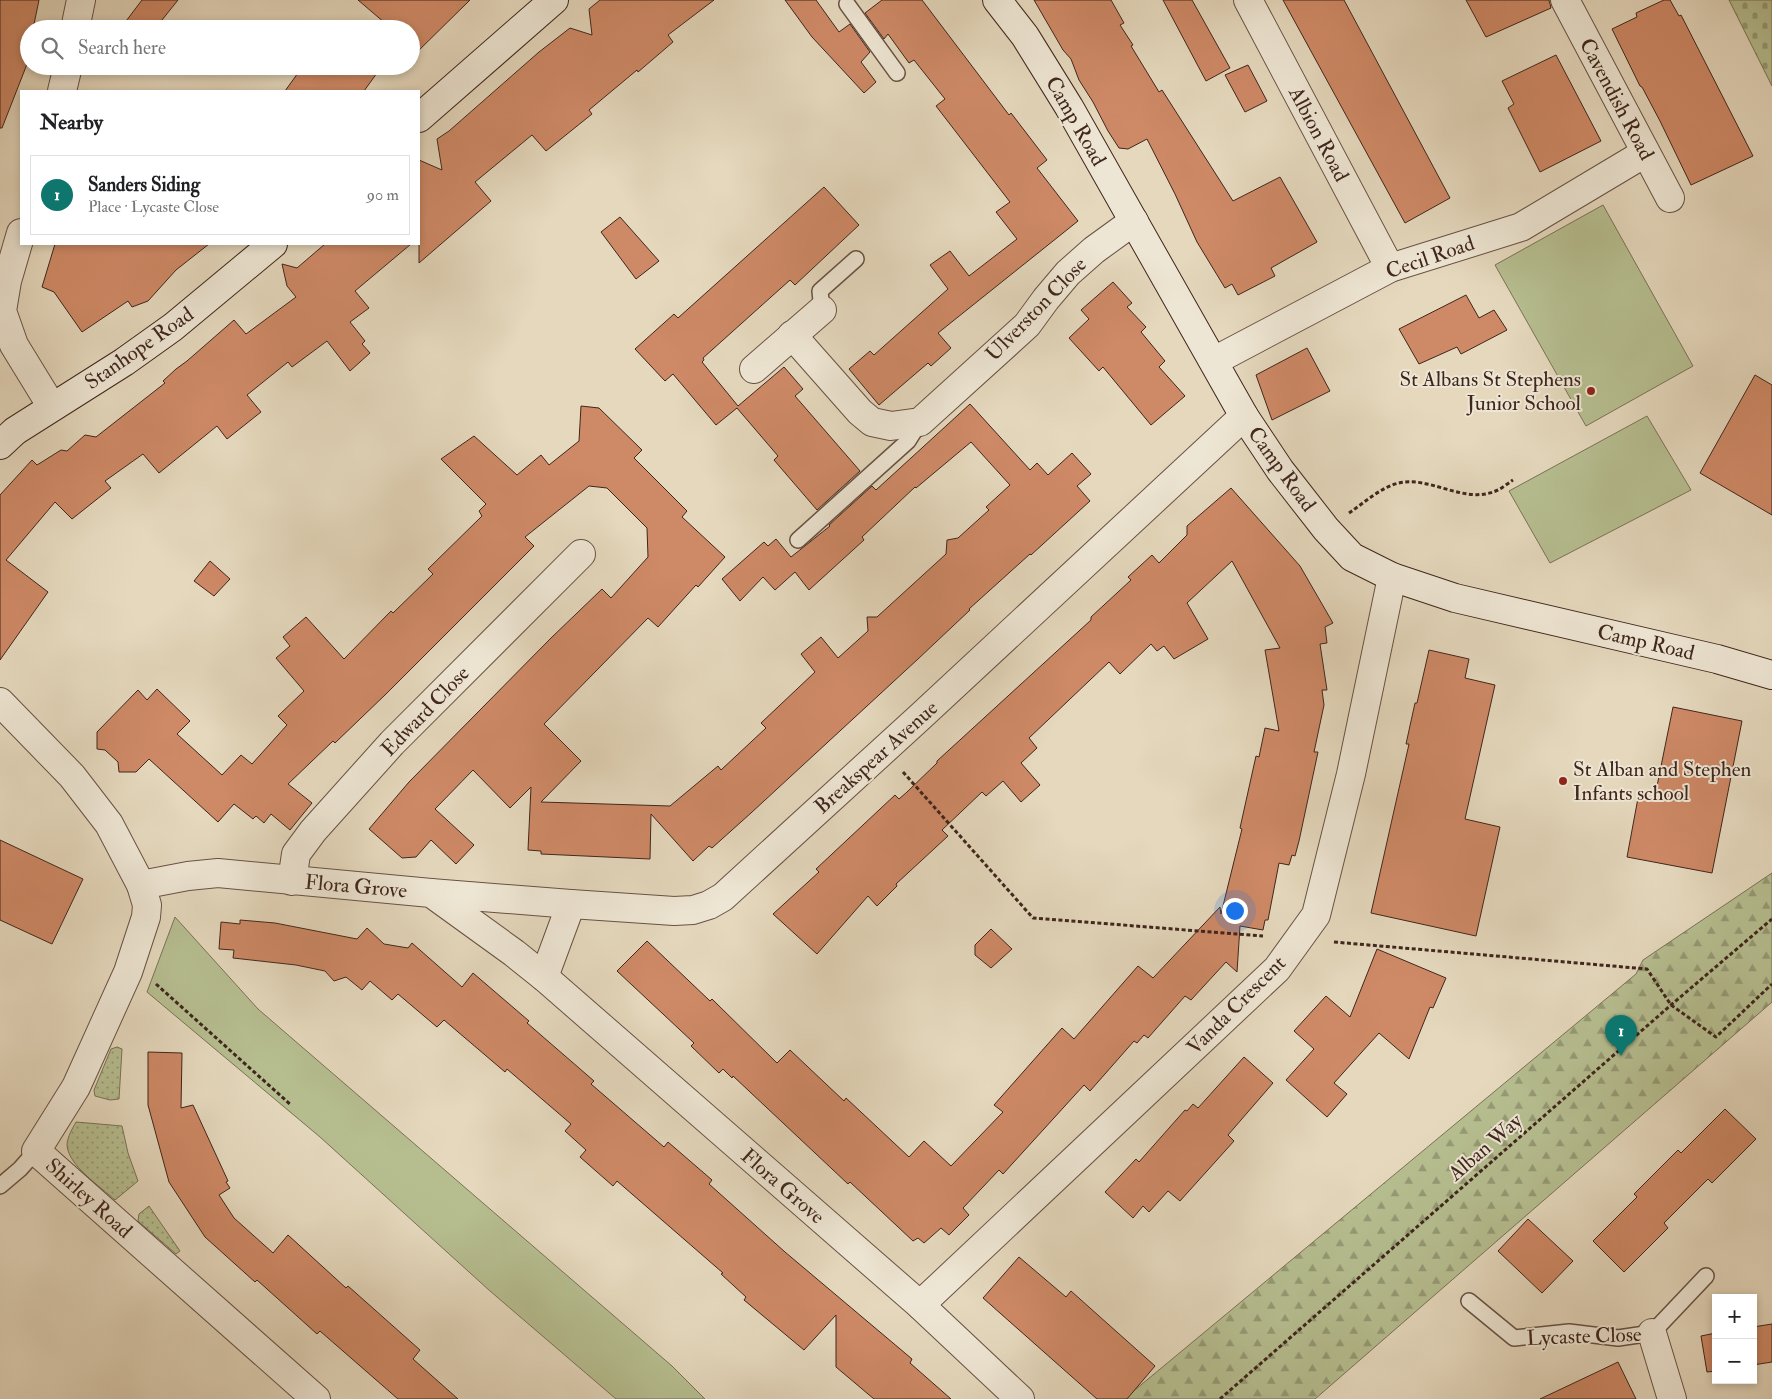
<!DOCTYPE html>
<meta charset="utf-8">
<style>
body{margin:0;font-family:"IM FELL Double Pica",serif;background:#f2f2f2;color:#202124}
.controls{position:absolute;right:15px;bottom:15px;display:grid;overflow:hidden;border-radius:0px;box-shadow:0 2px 8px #0003}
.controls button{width:45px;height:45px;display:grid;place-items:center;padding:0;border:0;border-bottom:1px solid #e0e0e0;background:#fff;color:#202124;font:25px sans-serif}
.you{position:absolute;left:1234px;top:910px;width:18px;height:18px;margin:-12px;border:4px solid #fff;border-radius:50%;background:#1a73e8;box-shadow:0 0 0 8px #1a73e833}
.badge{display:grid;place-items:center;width:32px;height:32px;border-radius:50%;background:#0f766e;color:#fff;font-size:16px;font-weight:700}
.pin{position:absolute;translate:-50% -41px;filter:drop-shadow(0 1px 2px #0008)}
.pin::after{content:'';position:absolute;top:26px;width:18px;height:15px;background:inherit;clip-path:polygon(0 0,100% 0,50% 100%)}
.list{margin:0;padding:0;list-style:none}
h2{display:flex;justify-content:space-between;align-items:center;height:65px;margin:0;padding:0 20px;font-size:21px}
h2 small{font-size:16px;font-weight:400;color:#757577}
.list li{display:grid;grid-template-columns:32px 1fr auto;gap:15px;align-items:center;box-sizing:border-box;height:80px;margin:0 10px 10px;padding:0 10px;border:1px solid #e0e0e0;border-radius:0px}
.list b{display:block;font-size:19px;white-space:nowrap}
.list p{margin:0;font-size:16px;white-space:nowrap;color:#757577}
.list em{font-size:16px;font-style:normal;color:#757577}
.icon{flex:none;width:28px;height:28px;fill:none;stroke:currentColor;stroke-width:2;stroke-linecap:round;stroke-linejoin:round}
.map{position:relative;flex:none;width:1772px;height:1399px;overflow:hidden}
.search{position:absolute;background:#fff;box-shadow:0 2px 8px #0003;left:20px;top:20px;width:400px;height:55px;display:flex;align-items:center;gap:12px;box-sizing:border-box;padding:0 18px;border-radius:28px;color:#757577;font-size:19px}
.panel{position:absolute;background:#fff;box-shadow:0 2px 8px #0003;left:20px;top:90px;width:400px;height:155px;border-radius:0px}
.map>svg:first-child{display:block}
.grass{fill:url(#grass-dots);stroke:#7a7256}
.forest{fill:url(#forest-firs);stroke:#7a7256}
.cemetery{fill:url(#cemetery-stones);stroke:#7a7256}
.green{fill:#b6be90;stroke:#7a7256}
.building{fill:#ce8966;stroke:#3f261d}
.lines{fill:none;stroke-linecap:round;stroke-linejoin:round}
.lane-casing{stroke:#685245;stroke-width:18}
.street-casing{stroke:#685245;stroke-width:30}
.secondary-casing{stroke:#3f261d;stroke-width:30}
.path{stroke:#3f261d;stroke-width:3;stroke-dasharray:4 2.5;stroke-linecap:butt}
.lane{stroke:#eee6d4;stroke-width:15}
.street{stroke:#eee6d4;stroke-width:28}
.secondary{stroke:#eee6d4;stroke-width:28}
.poi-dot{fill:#8f2418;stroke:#eee6d4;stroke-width:2}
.labels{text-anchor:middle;stroke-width:4;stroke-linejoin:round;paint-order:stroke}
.street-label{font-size:21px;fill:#3f261d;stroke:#eee6d4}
.poi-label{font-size:21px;fill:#3f261d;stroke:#eee6d4;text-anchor:end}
</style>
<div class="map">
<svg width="1772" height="1399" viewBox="0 0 1772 1399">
<defs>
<pattern id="grass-dots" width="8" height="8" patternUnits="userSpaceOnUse" patternTransform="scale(1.25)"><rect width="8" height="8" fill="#b6be90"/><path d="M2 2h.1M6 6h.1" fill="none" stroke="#959a75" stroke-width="1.8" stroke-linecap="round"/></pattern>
<pattern id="forest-firs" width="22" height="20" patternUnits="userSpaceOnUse" patternTransform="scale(1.25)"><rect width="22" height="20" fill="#b6be90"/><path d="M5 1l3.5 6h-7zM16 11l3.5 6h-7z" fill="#959a75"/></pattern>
<pattern id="cemetery-stones" width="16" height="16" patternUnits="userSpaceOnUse" patternTransform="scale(1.25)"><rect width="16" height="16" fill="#b6be90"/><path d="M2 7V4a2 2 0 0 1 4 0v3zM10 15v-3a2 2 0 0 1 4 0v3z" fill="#959a75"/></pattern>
</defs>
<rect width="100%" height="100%" fill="#e5d8bd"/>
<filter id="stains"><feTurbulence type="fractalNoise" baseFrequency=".004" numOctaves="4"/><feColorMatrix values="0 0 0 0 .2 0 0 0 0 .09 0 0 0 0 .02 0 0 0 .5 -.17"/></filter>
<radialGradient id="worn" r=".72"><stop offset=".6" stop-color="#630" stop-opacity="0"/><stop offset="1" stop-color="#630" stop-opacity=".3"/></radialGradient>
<!-- grass -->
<g class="grass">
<polygon points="117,1047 122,1049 119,1099 110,1100 95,1096 94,1090 111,1049"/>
<path d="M 76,1122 L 122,1126 L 128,1153 L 138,1181 L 115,1200 C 101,1187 67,1165 67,1144 C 68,1136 72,1129 76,1122 Z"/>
<polygon points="149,1206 180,1251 176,1254 138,1221 139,1214"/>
</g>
<!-- forest -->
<polygon class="forest" points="1772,873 1772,1002 1315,1399 1124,1399 1636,974 1643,960"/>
<!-- cemetery -->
<polygon class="cemetery" points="1729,0 1772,0 1772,86"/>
<!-- green -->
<g class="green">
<polygon points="1603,205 1693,366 1586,426 1495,265"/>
<polygon points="1647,416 1691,490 1550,563 1509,491"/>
<polygon points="175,917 258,1009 672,1366 705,1399 616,1399 490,1291 320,1137 147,992"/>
</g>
<!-- building -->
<g class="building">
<polygon points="0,0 39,0 33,29 29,29 29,59 2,128 0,128"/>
<polygon points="142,0 178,0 162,20 175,29 120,29"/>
<polygon points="358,0 470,0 411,58 411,29 392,29"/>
<polygon points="600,0 714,0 668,35 673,42 638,72 637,70 589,110 592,114 546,151 532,135 475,182 491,201 419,263 419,160 442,170 437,139 449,131 539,52 570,28 592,35 589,9"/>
<polygon points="785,0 816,0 839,32 850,24 870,52 861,62 876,82 864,93 812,37"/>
<polygon points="882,0 922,0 1009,115 1011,113 1047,160 1037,168 1078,221 938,333 951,348 931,366 928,363 879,405 849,369 870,351 874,355 948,289 930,265 950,251 969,276 1017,239 996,212 1010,202 936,106 945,99 914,60 909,63 888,34 884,39 865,13"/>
<polygon points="1034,0 1111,0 1124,23 1120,25 1133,45 1131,46 1159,92 1162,90 1233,201 1280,177 1317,242 1271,268 1275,276 1238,295 1232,284 1225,288 1197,242 1175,194 1147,139 1128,149 1119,148 1108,131 1093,102 1079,80 1071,59 1063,50"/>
<polygon points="1163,0 1192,0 1230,68 1206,81"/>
<polygon points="1283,0 1344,0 1450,198 1405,223"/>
<polygon points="1466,0 1549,0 1551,8 1486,37"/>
<polygon points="1664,0 1670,0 1679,16 1681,15 1753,156 1691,185 1660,121 1642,87 1640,86 1612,29 1637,17 1636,13"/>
<polygon points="1556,55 1601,141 1540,172 1508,108 1514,104 1502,81"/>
<polygon points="1248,65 1267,101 1245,112 1225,75"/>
<polygon points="303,66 382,66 364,91 285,91"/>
<polygon points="824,187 859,225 795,285 790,280 703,358 704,360 702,362 738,406 784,367 803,389 795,396 860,471 817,510 774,460 778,456 737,408 716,425 673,374 665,381 635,349 674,314 678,318"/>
<polygon points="620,217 659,261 636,279 601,232"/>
<polygon points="55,244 209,244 176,270 148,301 132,307 128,301 82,332 54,292 42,287"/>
<polygon points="325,244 411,244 355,291 369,308 350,322 365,341 362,344 370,353 350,371 327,341 292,367 288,362 247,395 261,412 227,439 217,426 159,473 143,454 105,481 111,488 72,519 55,502 6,560 48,592 0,660 0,495 32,460 37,465 61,450 67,451 85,435 96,437 165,383 163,381 176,369 187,361 234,320 246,334 296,297 287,286 282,264 297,268"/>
<polygon points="1113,282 1132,303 1127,307 1146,327 1141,332 1165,361 1159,367 1185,396 1151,425 1103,367 1099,371 1069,338 1089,319 1081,310"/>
<polygon points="1466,295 1479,318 1494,310 1507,330 1461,354 1457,347 1419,364 1399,329"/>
<polygon points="1307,348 1330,391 1272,420 1256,375"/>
<polygon points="1755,375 1772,385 1772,515 1700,473"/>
<polygon points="970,404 1030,470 1037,463 1048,475 1072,453 1091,474 1077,486 1090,501 1031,555 1030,554 969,609 970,610 918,659 751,813 712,848 709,846 693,861 651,814 650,859 541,854 541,851 528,850 531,787 510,808 473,770 435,809 474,845 456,864 431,840 416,857 402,858 369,829 409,782 551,638 602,589 611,598 648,557 647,528 607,488 589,486 525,537 534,546 386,694 335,743 333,741 288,784 312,803 290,830 271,814 264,823 256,816 253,819 234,804 218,822 149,759 136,772 119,772 118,762 105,750 97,749 97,732 138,690 147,700 157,689 190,721 177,734 222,775 241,755 252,764 287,725 278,716 304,691 276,658 290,646 283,637 306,617 344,659 391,611 393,613 433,574 428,569 482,516 479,511 486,504 441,459 474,436 517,475 541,455 549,465 579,441 581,406 599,408 642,450 634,458 687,511 682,517 725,557 698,587 696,585 658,627 648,618 544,724 581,761 541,802 670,806 718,766 721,770 766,728 761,723 815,672 801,654 821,637 838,658 868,631 867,617 877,617 946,554 947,540 958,538 989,510 986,507 1010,485 971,442 916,488 915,487 862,537 864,540 809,590 795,572 775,590 763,577 740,601 722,579 764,542 768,546 776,539 791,557 830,526 829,525 872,486 876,490"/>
<polygon points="1231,488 1300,566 1333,623 1325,627 1327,643 1320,644 1327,690 1322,690 1324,705 1314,752 1318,752 1299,841 1295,856 1292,855 1289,865 1279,863 1268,920 1265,920 1263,930 1240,926 1237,972 1226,962 1191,1000 1185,996 1148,1038 1144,1035 1137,1043 1134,1041 1090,1091 1084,1085 1003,1174 999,1170 963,1208 969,1215 949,1235 941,1228 924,1243 918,1238 913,1241 850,1182 848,1184 733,1076 732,1078 723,1069 719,1073 691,1046 694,1043 617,971 647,941 710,1001 712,999 777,1063 790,1050 844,1101 846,1098 909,1157 924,1141 951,1166 1003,1112 994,1105 1062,1028 1074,1039 1138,966 1153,978 1220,907 1221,914 1242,829 1240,828 1256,756 1259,757 1265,728 1279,731 1265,650 1280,648 1232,561 1187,603 1208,639 1174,659 1164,646 1157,651 1151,644 1120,674 1109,662 1029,738 1037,748 1021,763 1040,785 1021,802 1003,781 986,796 982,792 942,830 948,836 896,884 897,886 877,906 868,896 817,954 773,914 819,872 816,869 895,795 899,799 907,792 937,763 937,761 1091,620 1091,617 1131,580 1128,577 1152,555 1159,563 1187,535 1187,526"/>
<polygon points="210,561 230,579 214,596 194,581"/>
<polygon points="1429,650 1469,659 1465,678 1495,685 1465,819 1500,827 1476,936 1371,913 1409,744 1406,744 1415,703 1417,703"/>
<polygon points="1673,707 1742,721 1712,873 1627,857 1638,798 1654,801"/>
<polygon points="0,840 83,879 52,944 0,920"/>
<polygon points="240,920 275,923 357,939 367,928 384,944 408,948 412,943 462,987 473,973 529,1021 527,1023 594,1081 591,1084 664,1147 668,1142 712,1180 709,1184 785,1252 912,1359 910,1363 951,1399 874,1399 836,1367 836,1315 804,1350 744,1300 746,1297 721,1274 723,1273 617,1181 613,1186 580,1157 586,1150 565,1131 571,1124 507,1069 505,1072 444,1020 437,1027 398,994 392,1000 370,981 362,990 346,977 334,981 325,971 296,965 233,958 234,950 219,949 221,922 240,924"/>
<polygon points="991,929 1012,949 991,968 975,955 975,945"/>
<polygon points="1377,949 1446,978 1433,1008 1430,1007 1409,1059 1379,1033 1334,1083 1347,1094 1327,1117 1286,1080 1314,1049 1294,1031 1326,996 1350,1017"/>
<polygon points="148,1052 182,1053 181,1108 193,1105 228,1181 226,1182 230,1188 219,1195 234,1218 273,1253 288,1235 346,1288 348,1286 420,1350 413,1359 458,1399 398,1399 320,1331 317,1334 257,1280 255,1282 205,1237 169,1182 148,1105"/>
<polygon points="1244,1057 1273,1083 1228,1135 1234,1141 1180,1201 1168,1191 1149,1212 1143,1206 1133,1218 1105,1192 1136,1159 1139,1162 1185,1110 1187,1111 1193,1104 1198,1108"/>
<polygon points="1725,1109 1756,1139 1712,1183 1708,1179 1664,1223 1668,1228 1624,1272 1593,1241 1637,1197 1634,1194 1678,1150 1681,1153"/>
<polygon points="1528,1219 1573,1261 1542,1293 1498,1251"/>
<polygon points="1019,1257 1066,1297 1071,1291 1155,1366 1127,1399 1097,1399 983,1298"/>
<polygon points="1772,1324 1772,1362 1753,1365 1753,1327"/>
<polygon points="1716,1333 1716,1371 1707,1372 1701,1336"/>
<polygon points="1618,1362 1636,1399 1540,1399 1595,1373"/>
</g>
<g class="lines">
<defs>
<g id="lane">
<polyline points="847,4 897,73"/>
<polyline points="822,310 820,291 856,259"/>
<polyline points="798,540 908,441 920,422"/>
<polyline points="0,1186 20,1169 36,1151"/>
<polyline points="1469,1301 1514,1338 1569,1332 1618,1338 1652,1333 1706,1276"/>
</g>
<g id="street">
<polyline points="1248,0 1390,268"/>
<polyline points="1565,0 1670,198"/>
<polyline points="75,29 81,0"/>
<polyline points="62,91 68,66"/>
<polyline points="21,233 7,281 2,311 14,345 52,407"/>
<polyline points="792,335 860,412 872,422 891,426 920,422 1027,325 1046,299 1068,273 1094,250 1134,221"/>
<polyline points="1214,361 1390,268 1521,227 1645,153"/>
<polyline points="754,369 822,310"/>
<polyline points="0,702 72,776 109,824 141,885 147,905 146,917 128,972 76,1087 36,1151 316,1399"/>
<polyline points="292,881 296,854 313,831 392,743 581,554"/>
<polyline points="141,885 188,876 218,873 431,893 514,953 544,977 920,1305 1020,1399"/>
<polyline points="431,893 571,904 674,911 693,910 709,905 723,897 920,717 1244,416"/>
<polyline points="544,977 571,904"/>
<polyline points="920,1305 1277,969 1316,915 1351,774 1392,577"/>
<polyline points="1652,1333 1672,1399"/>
</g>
<g id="secondary">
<polyline points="997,0 1025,36 1069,107 1244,416 1280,470 1326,529 1352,557 1392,577 1455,598 1717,659 1772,675"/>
<polyline points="419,118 554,0"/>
<polyline points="0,445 15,431 124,362 173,327 273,244"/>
</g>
</defs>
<!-- lane casing -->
<use href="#lane" class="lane-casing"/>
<!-- street casing -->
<use href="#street" class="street-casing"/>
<!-- secondary casing -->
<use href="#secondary" class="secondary-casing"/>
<!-- path -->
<g class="path">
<path d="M 1349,513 C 1364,503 1381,487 1399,483 C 1430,476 1462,503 1493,492 C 1500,490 1507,484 1513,480"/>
<polyline points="903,772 1033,918 1263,936"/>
<polyline points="1334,942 1647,969 1671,1005 1716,1037 1772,984"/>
<polyline points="156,984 291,1105"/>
<polyline points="1220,1399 1671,1005 1772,919"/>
</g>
<!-- lane -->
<use href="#lane" class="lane"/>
<!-- street -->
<use href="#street" class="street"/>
<!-- secondary -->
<use href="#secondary" class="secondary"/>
</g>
<!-- markers -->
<g class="poi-dot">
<circle cx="1591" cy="391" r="5"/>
<circle cx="1563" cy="781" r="5"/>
</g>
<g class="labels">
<!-- street labels -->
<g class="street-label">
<text transform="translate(1617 99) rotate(62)" y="7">Cavendish Road</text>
<text transform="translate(1076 121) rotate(60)" y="7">Camp Road</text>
<text transform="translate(1319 134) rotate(62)" y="7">Albion Road</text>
<text transform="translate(1430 257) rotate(-19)" y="7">Cecil Road</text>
<text transform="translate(1036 309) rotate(-46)" y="7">Ulverston Close</text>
<text transform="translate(139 348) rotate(-35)" y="7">Stanhope Road</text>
<text transform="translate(1282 469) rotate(54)" y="7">Camp Road</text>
<text transform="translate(1646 642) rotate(13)" y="7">Camp Road</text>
<text transform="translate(425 711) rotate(-46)" y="7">Edward Close</text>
<text transform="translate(876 757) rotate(-42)" y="7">Breakspear Avenue</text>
<text transform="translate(356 886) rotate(5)" y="7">Flora Grove</text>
<text transform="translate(1236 1005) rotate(-45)" y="7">Vanda Crescent</text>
<text transform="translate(1485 1147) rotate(-41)" y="7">Alban Way</text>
<text transform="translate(783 1186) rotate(41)" y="7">Flora Grove</text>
<text transform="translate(89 1198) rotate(42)" y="7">Shirley Road</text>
<text transform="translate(1584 1336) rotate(-2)" y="7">Lycaste Close</text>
</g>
<!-- poi labels -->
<g class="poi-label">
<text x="1581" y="386">St Albans St Stephens<tspan x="1581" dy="24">Junior School</tspan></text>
<text x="1573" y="776" text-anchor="start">St Alban and Stephen<tspan x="1573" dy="24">Infants school</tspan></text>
</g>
</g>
<rect width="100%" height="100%" filter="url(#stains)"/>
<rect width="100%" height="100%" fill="url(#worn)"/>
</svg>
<div class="controls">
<button>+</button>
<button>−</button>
</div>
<div class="you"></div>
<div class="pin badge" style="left:1621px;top:1056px">1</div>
<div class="search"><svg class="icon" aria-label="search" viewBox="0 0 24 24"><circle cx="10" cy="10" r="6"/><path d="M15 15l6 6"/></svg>Search here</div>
<section class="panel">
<h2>Nearby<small></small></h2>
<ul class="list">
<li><span class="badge">1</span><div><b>Sanders Siding</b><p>Place · Lycaste Close</p></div><em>90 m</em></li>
</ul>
</section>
</div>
